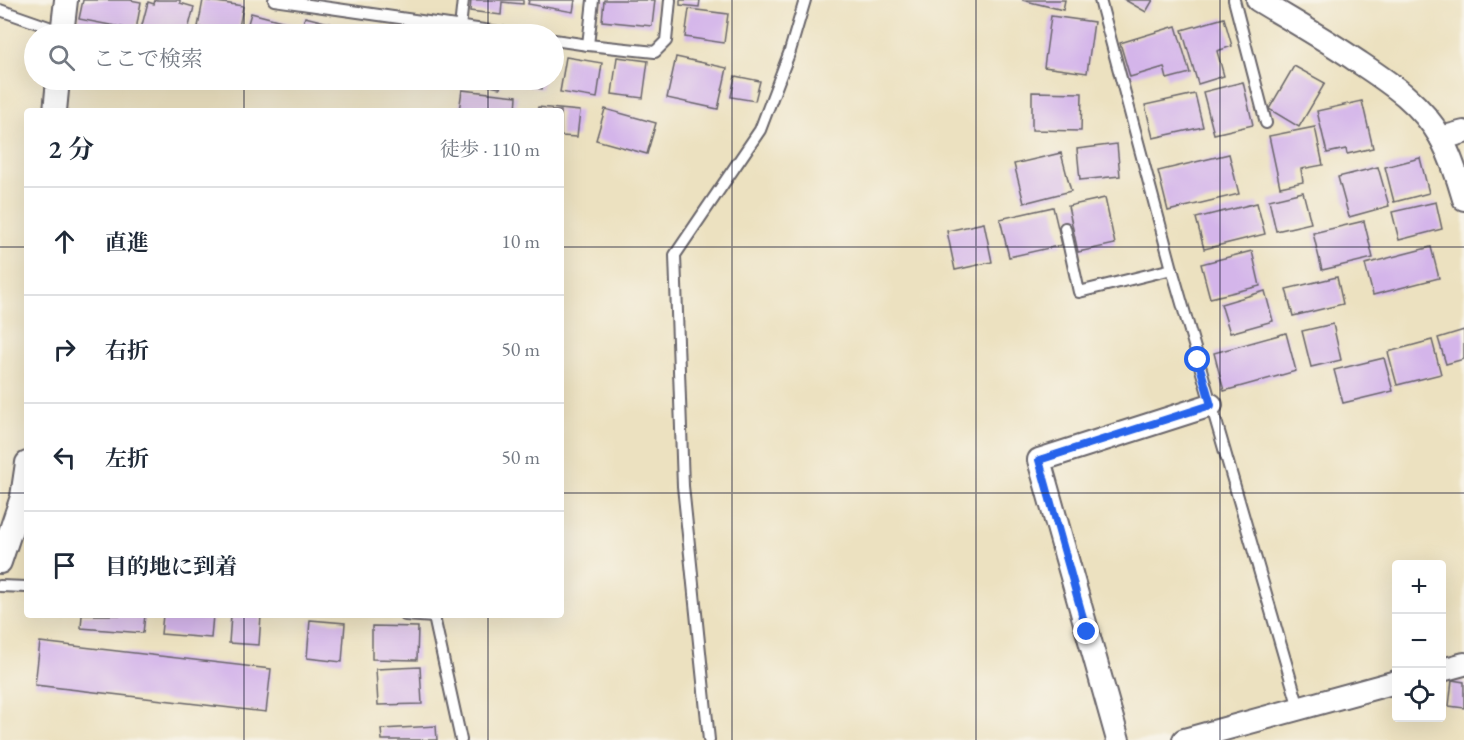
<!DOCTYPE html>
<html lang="ja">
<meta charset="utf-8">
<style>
body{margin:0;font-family:"EB Garamond","Noto Serif JP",serif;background:#f6f6f7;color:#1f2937}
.controls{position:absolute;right:18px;bottom:18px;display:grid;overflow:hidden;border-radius:6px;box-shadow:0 6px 24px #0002}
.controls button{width:54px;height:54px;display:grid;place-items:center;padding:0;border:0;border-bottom:2px solid #e0e1e3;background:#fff;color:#1f2937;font:30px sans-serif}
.stop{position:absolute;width:18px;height:18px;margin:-14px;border:4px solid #2563eb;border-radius:50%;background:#fff}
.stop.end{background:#2563eb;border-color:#fff;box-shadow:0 2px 6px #0008}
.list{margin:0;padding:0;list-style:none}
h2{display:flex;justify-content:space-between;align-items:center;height:78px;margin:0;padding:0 24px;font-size:26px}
h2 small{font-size:20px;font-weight:400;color:#747a83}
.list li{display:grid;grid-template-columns:39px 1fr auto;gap:18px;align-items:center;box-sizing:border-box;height:108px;padding:0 24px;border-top:2px solid #e0e1e3}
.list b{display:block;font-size:22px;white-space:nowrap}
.list em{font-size:20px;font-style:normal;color:#747a83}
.icon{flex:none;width:33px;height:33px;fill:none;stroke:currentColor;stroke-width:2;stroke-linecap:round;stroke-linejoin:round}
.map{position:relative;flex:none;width:1464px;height:740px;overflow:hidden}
.search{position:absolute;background:#fff;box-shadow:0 6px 24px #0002;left:24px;top:24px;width:540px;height:66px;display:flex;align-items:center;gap:15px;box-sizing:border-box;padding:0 21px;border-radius:33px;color:#747a83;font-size:22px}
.panel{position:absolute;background:#fff;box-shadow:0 6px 24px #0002;left:24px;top:108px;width:540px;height:510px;border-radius:6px}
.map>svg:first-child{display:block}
.building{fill:#d4b5ea}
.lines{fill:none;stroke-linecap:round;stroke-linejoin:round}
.service-casing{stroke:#69656a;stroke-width:14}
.minor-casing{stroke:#69656a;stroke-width:26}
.service{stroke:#fff;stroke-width:10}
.minor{stroke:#fff;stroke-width:22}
.route{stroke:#2563eb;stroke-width:8}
.grid{fill:none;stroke:#22223b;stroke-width:1.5;stroke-opacity:0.55}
</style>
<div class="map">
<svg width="1464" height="740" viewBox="0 0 1464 740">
<rect width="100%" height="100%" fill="#f7f3e8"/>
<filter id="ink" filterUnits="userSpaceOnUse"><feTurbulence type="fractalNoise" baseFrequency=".0167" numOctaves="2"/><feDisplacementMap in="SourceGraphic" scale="12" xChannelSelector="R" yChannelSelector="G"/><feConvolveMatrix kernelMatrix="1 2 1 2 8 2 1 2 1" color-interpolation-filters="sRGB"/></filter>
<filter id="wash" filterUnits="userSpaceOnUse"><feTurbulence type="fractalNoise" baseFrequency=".008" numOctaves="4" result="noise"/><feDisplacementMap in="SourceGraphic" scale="24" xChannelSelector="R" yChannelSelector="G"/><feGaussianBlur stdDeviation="1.35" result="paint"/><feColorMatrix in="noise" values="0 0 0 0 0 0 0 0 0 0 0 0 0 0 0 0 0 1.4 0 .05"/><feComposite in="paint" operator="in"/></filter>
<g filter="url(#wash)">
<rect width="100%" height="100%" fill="#ece1c0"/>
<g id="blocks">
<!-- building -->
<g class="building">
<polygon points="83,0 130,0 141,2 136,30 79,19"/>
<polygon points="155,0 180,0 180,3 194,7 187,34 163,34 141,29 148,2 154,4"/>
<polygon points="203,0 243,6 238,34 198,27"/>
<polygon points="471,0 523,0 523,4 502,2 501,15 470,11"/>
<polygon points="529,0 575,0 573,12 528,4"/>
<polygon points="604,0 655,0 652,26 602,21"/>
<polygon points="680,0 700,0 699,7 680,5"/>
<polygon points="1022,0 1065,0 1063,10"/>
<polygon points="1125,0 1153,0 1146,12"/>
<polygon points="689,9 728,14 724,43 685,37"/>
<polygon points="251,13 297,25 294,34 245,34"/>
<polygon points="1051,16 1094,22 1087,73 1044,67"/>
<polygon points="305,17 341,26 339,34 300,34"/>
<polygon points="1224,18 1232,46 1217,51 1224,76 1198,84 1182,30"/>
<polygon points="1176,26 1190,73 1167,79 1164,67 1130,77 1120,43"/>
<polygon points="566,57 602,63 597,98 560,92"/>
<polygon points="617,57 648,61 643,98 612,94"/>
<polygon points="676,57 727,68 718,109 667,98"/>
<polygon points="1294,66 1325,83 1299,127 1269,109"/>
<polygon points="735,76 760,81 755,101 731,97"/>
<polygon points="401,80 428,80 427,85 401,82"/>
<polygon points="467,80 502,80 500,88 467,81"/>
<polygon points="509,80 544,80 542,89 509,83"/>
<polygon points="1243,82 1253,125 1214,134 1203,92"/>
<polygon points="462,90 517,96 516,111 459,111"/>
<polygon points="1032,92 1082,93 1081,131 1032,130"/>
<polygon points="1195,94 1203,127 1153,138 1145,105"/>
<polygon points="1362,101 1373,148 1347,154 1346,149 1327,153 1317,111"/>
<polygon points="538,107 580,111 577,137 561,136 561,111 537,111"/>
<polygon points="605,109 656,123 647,154 596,140"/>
<polygon points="1315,127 1323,165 1301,169 1303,182 1280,187 1269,136"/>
<polygon points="1117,144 1120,176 1080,180 1077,149"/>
<polygon points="1061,153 1071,191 1024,203 1014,164"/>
<polygon points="1229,154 1239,194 1168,211 1158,171"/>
<polygon points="1420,158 1429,193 1394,202 1385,167"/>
<polygon points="1378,167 1389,206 1349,217 1338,177"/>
<polygon points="1303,192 1311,223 1276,231 1269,200"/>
<polygon points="1105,198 1115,244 1078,252 1068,206"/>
<polygon points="1436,202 1442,229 1399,240 1392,212"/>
<polygon points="1257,203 1265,234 1204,249 1196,218"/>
<polygon points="1053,207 1062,245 1009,257 1000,219"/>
<polygon points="1364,221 1373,258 1322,270 1313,233"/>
<polygon points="984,223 992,262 955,270 947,231"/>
<polygon points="1431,247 1439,278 1373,295 1365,264"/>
<polygon points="1252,251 1260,286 1210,298 1201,264"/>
<polygon points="1337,277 1343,304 1293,316 1286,289"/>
<polygon points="1265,291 1273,321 1230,333 1221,304"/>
<polygon points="1333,324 1341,360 1311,367 1302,331"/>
<polygon points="1464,330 1464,359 1446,364 1438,338"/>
<polygon points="1286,333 1296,371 1224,391 1214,353"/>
<polygon points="1432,340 1441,374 1397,385 1388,352"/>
<polygon points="1384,358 1393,391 1343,403 1334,370"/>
<polygon points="82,615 145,615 143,633 81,628"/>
<polygon points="163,615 213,615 211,638 161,634"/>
<polygon points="231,615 261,615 259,645 229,643"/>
<polygon points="310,620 345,623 342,662 307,658"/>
<polygon points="372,626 418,627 417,660 372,659"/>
<polygon points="40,642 271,669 266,712 35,685"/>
<polygon points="420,667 422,704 378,705 376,669"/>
<polygon points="1452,680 1464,682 1464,708 1449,706"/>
<polygon points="436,726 437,740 382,740 381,729"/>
</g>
</g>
</g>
<g filter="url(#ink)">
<use href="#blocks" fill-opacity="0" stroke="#69656a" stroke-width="1.5"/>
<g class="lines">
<defs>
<g id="service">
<polyline points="274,0 512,34"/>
<polyline points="1100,0 1172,269 1299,708"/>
<polyline points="1234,0 1266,123"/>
<polyline points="0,10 63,32"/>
<polyline points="460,28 463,0"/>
<polyline points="554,40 588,45 593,0"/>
<polyline points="588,45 655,52 666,41 670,0"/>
<polyline points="1065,228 1079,292 1172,269"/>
<polyline points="0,586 27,587"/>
<polyline points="405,615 434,617 461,740"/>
<polyline points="709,740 683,486 675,255 760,130 790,51 805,0"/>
</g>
<g id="minor">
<path d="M 1258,0 C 1291,20 1325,39 1357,61 C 1390,83 1420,102 1441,138 C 1451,157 1458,178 1464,199"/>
<polyline points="62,34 66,0"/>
<polyline points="55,111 58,80"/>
<polyline points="1441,138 1464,132"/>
<polyline points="0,562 22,497 27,463"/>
<polyline points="1442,670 1464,664"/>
<polyline points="1118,740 1039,460 1211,405"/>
<polyline points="1184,740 1396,682"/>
</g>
</defs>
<!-- service casing -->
<use href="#service" class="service-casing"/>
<!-- minor casing -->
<use href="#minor" class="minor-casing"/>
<!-- service -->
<use href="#service" class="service"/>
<!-- minor -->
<use href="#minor" class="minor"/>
</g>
</g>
<g class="lines" filter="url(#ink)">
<!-- route -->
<polyline class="route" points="1087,632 1039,460 1211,405 1198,360"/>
</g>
<!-- grid -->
<path class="grid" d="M 244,0 L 244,34M 488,0 L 488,34M 732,0 L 732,740M 976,0 L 976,740M 1220,0 L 1220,740M 244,80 L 244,111M 488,80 L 488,111M 0,247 L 27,247M 561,247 L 1464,247M 0,493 L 27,493M 561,493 L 1464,493M 244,615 L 244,740M 488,615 L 488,740"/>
</svg>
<div class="controls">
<button>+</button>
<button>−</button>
<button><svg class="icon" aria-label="locate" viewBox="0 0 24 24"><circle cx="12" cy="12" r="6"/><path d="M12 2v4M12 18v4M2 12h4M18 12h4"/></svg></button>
</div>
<div class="stop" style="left:1198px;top:360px"></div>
<div class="stop end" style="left:1087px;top:632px"></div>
<div class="search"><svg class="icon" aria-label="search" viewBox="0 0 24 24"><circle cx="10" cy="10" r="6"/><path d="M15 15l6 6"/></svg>ここで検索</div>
<section class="panel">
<h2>2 分<small>徒歩 · 110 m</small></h2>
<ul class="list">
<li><svg class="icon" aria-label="ahead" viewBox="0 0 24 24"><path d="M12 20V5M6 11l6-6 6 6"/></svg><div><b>直進</b></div><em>10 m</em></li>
<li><svg class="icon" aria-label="right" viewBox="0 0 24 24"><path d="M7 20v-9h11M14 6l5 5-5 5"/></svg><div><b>右折</b></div><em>50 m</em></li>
<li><svg class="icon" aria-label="left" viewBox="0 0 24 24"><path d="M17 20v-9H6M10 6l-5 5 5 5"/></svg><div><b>左折</b></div><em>50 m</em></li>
<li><svg class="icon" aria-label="arrive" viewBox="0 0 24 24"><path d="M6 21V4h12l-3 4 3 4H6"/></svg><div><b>目的地に到着</b></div></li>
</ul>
</section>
</div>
